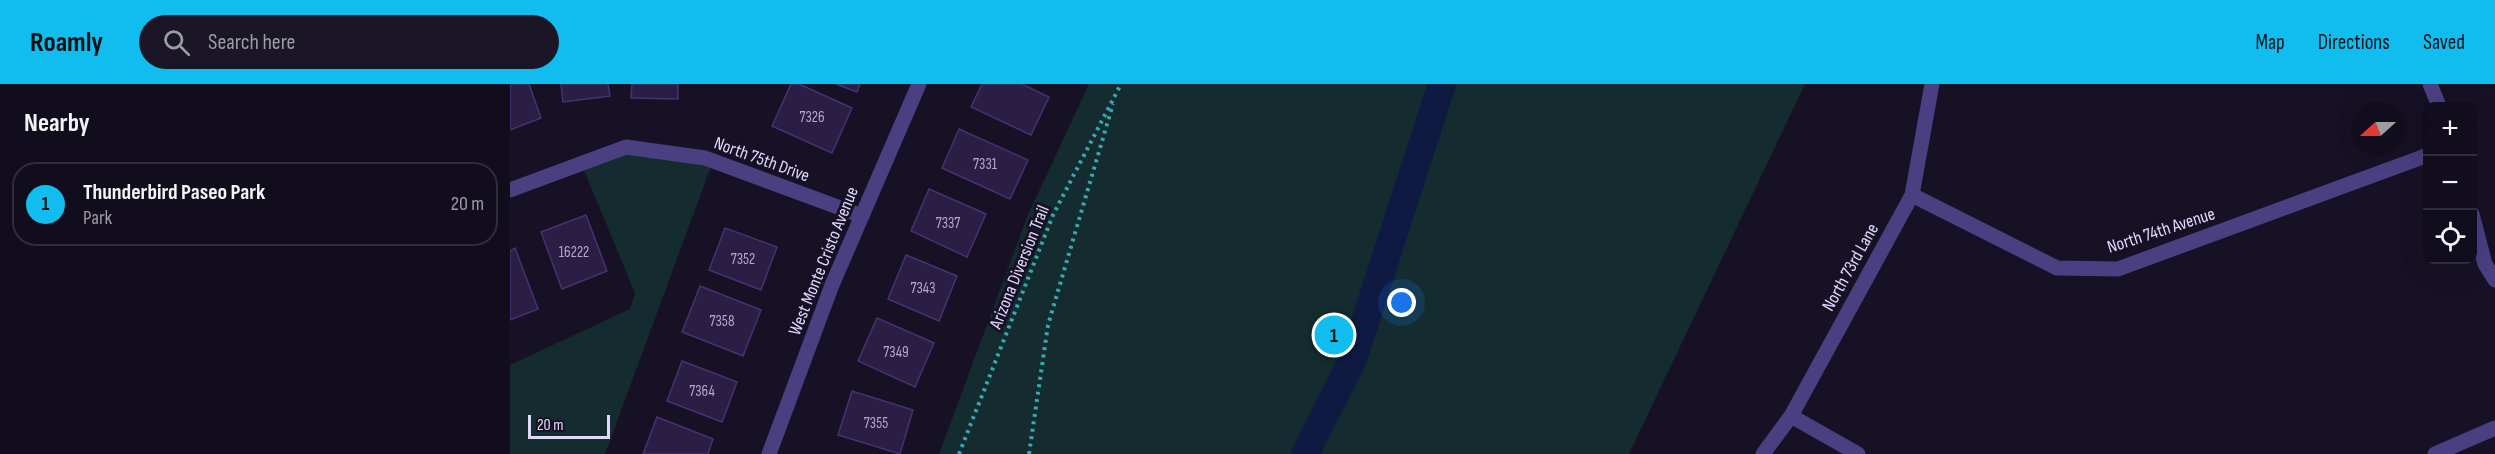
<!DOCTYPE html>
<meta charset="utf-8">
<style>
body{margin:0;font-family:"Sofia Sans Condensed",sans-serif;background:#1a1625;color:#f1f3f6}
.controls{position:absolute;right:18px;top:18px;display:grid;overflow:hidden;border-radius:12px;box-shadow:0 6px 24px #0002}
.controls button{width:54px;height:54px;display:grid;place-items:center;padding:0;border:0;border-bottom:2px solid #302d3b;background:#110d1c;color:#f1f3f6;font:30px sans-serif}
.compass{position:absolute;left:1841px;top:18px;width:54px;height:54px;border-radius:50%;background:#110d1c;box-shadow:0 6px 24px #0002;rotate:249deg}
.scale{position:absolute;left:18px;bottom:15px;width:82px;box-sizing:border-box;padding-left:6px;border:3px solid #e1d7fc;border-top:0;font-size:16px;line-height:21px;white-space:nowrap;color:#e1d7fc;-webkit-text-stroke:4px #171125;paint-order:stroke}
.you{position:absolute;left:892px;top:219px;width:21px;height:21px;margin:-15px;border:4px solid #fff;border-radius:50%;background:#1a73e8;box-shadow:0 0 0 9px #1a73e833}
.badge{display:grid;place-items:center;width:39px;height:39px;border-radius:50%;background:#11bcef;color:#111;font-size:20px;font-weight:700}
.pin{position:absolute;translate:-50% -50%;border:3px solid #fff;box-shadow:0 2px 6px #0006}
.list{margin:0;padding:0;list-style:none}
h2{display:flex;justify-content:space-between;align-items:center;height:78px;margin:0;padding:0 24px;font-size:26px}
h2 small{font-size:20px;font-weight:400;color:#9c9ca3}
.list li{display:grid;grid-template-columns:39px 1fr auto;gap:18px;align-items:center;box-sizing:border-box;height:84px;margin:0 12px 12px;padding:0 12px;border:2px solid #302d3b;border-radius:24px}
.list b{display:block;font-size:22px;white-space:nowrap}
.list p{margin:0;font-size:20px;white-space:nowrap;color:#9c9ca3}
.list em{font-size:20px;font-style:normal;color:#9c9ca3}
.icon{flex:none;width:33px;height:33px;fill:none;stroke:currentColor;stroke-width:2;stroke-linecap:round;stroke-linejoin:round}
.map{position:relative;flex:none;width:1985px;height:370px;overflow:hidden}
header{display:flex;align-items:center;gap:36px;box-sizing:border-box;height:84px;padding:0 30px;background:#11bcef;color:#111}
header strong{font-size:28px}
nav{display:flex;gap:33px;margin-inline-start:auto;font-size:21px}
.search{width:420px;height:54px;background:#1a1625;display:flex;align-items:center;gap:15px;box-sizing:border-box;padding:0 21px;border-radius:33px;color:#9c9ca3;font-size:22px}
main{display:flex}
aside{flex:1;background:#110d1c}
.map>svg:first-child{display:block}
.green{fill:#142c2f}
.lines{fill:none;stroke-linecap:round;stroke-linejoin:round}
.canal{stroke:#0e1a41;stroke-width:28}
.building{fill:#2b1e45;stroke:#46326f;stroke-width:1.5}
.path{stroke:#38a7b0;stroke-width:4;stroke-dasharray:3 4.5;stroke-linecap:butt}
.minor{stroke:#4a3f81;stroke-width:15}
.labels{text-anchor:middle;stroke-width:6;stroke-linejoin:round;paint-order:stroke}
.number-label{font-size:15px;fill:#b4a9ce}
.street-label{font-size:18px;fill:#e1d7fc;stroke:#171125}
</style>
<header>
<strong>Roamly</strong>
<div class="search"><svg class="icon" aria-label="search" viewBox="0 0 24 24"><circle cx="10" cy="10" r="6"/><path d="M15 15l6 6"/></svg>Search here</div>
<nav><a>Map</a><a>Directions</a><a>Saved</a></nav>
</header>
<main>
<aside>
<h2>Nearby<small></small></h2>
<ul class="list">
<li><span class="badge">1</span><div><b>Thunderbird Paseo Park</b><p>Park</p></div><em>20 m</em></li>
</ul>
</aside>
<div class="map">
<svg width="1985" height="370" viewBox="0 0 1985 370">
<rect width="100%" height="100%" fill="#171125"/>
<!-- green -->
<g class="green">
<polygon points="579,0 1295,0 1119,370 429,370 517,133"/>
<polygon points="116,63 203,77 95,370 0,370 0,281 120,225 125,209 71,79"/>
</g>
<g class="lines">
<!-- canal -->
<polyline class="canal" points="795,370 843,275 932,0"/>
</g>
<!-- building -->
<g class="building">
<polygon points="0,0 19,0 31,34 0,46"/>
<polygon points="51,0 98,0 100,12 53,18"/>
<polygon points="122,0 168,0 168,15 121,14"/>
<polygon points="281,0 289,0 342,24 322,69 262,42"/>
<polygon points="326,0 350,0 347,8"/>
<polygon points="472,0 512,0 539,13 521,51 461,23"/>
<polygon points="449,45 518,76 500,115 432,84"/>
<polygon points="419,105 476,130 457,173 401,147"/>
<polygon points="76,131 97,187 52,205 31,148"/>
<polygon points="215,144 267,163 251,206 199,186"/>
<polygon points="5,164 28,225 0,236 0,167"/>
<polygon points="396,171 447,192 429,237 378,215"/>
<polygon points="190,202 251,226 233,272 172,248"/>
<polygon points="367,234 424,259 405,303 348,277"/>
<polygon points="172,277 227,298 212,338 157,317"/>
<polygon points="342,307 403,326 390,370 328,351"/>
<polygon points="147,333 203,355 198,370 133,370"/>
</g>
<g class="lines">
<!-- path -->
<g class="path">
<polyline points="449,370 543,131 611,0"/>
<polyline points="519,370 538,241 603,20"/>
</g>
<!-- minor -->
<g class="minor">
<polyline points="1920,0 1929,22"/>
<polyline points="0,106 116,63 195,74 352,132"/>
<polyline points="1402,111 1547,184 1608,185 1918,71"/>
<polyline points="1962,130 1975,180 1985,196"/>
<polyline points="1281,332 1348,370"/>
<polyline points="259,370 322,201 409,0"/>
<polyline points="1253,370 1281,332 1402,111 1422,0"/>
<polyline points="1925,370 1985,344"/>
</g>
</g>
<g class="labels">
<!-- number labels -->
<g class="number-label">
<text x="302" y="38">7326</text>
<text x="475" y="85">7331</text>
<text x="438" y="144">7337</text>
<text x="64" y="173">16222</text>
<text x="233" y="180">7352</text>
<text x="413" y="209">7343</text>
<text x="212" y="242">7358</text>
<text x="386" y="273">7349</text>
<text x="192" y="312">7364</text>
<text x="366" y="344">7355</text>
</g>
<!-- street labels -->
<g class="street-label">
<text transform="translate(252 75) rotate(20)" y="6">North 75th Drive</text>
<text transform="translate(1651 146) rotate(-18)" y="6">North 74th Avenue</text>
<text transform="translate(313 177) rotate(-68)" y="6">West Monte Cristo Avenue</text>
<text transform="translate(509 183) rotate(-68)" y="6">Arizona Diversion Trail</text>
<text transform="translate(1340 183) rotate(-61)" y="6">North 73rd Lane</text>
</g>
</g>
</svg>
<div class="controls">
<button>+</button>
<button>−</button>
<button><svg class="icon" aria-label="locate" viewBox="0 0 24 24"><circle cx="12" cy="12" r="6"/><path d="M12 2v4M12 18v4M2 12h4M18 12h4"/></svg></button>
</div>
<svg class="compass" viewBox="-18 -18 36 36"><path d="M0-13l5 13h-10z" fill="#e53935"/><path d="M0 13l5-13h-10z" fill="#9c9ca3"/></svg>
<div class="scale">20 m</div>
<div class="you"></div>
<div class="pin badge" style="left:824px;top:251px">1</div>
</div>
</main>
